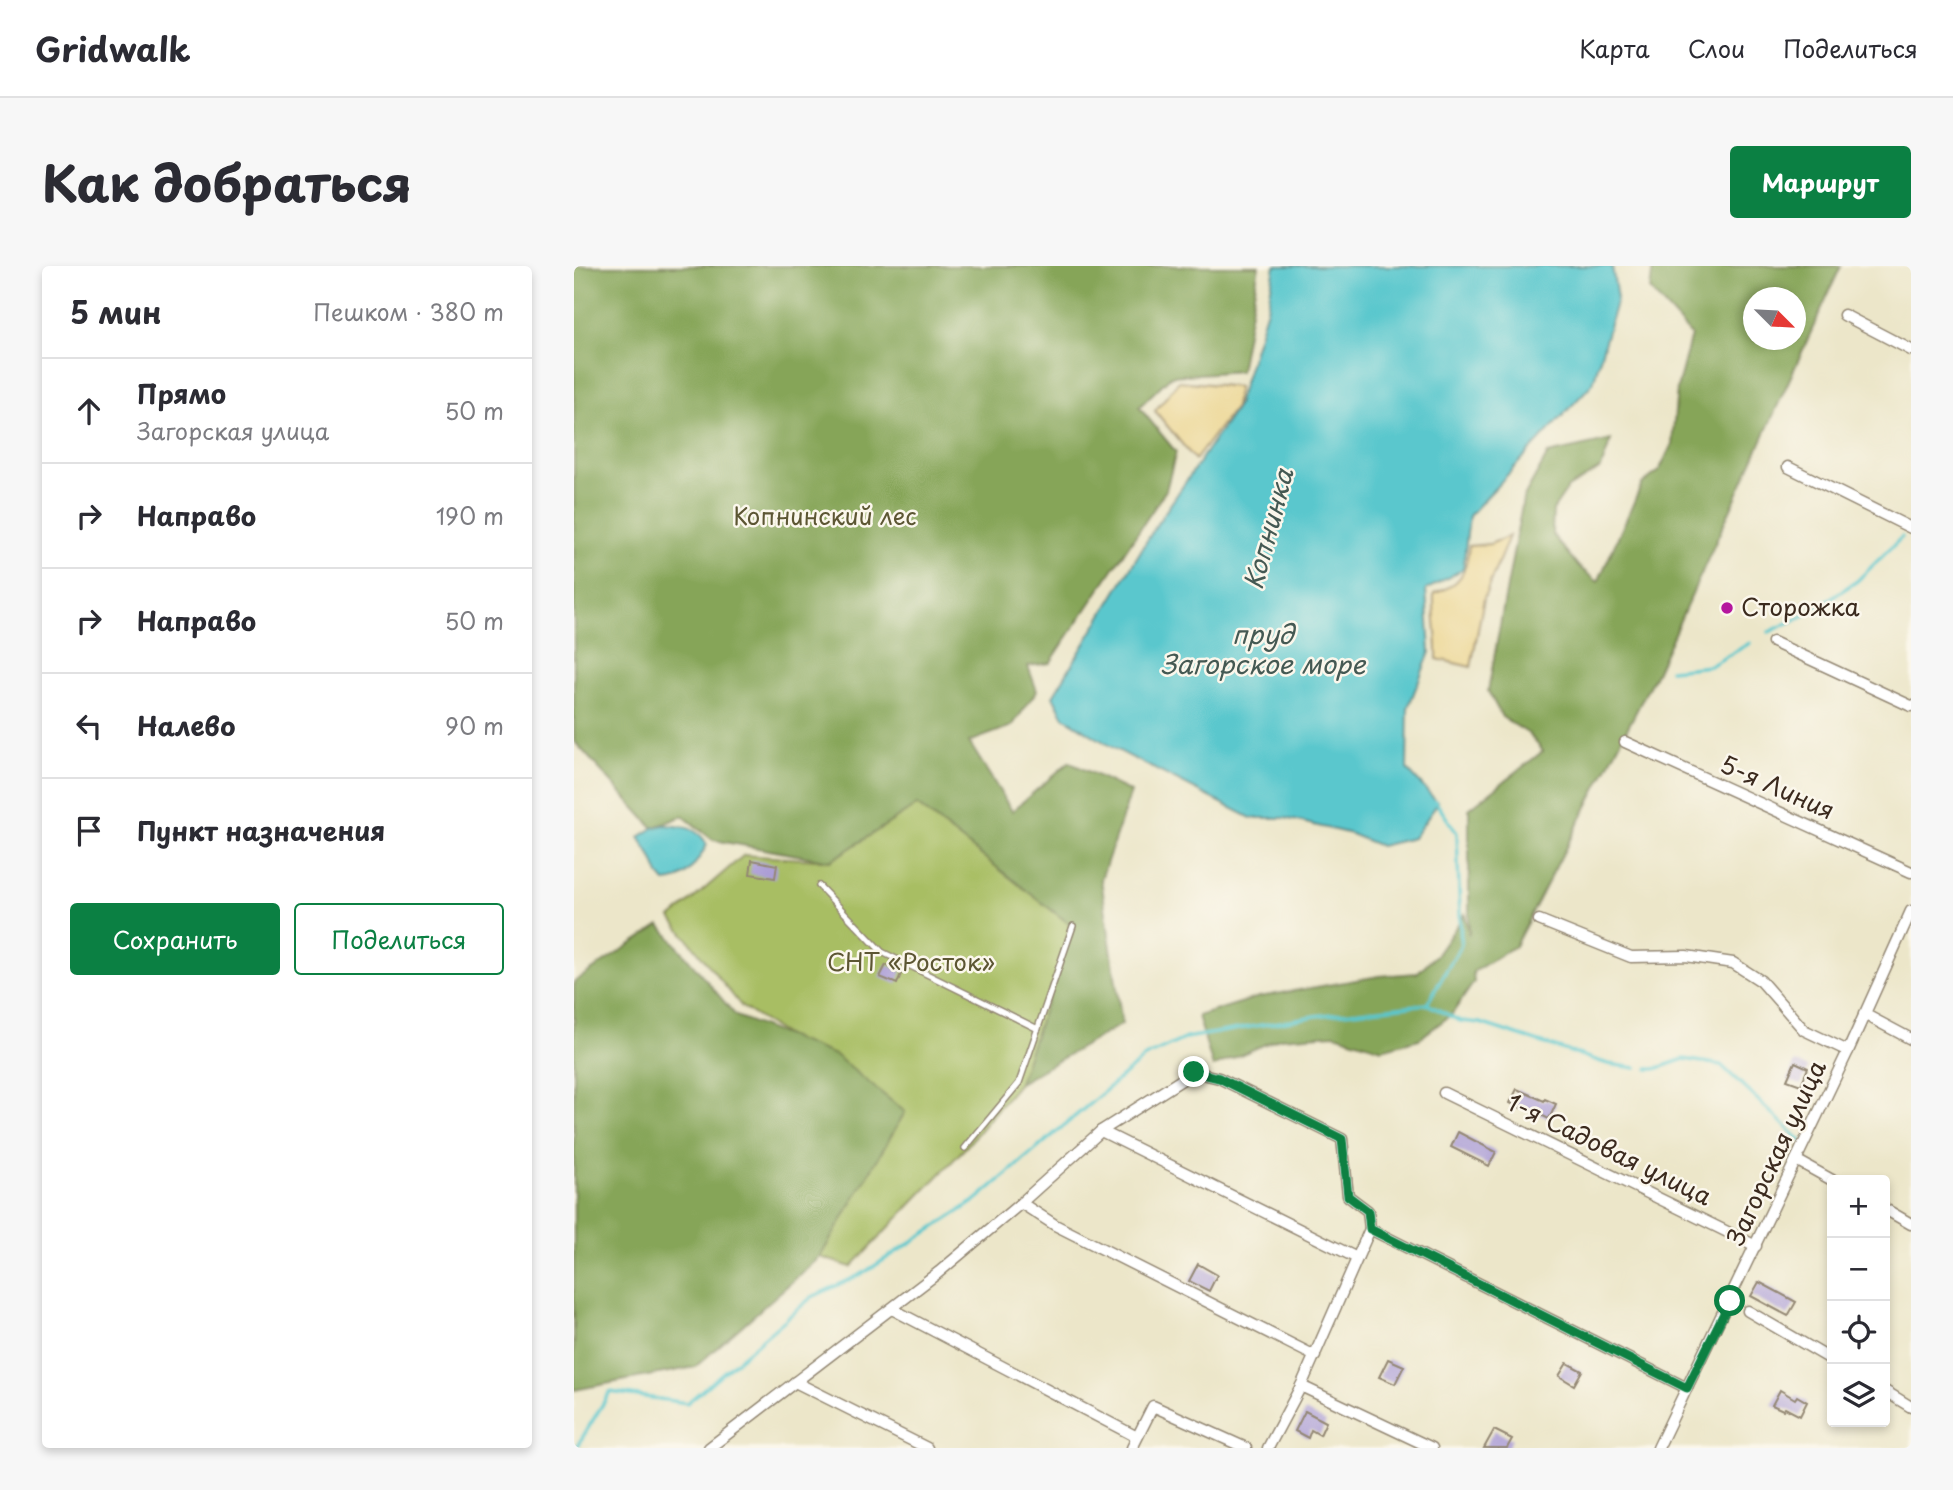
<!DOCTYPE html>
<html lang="ru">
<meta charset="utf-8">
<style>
body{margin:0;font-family:"Playpen Sans",sans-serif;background:#f7f7f7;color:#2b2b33}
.controls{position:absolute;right:21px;bottom:21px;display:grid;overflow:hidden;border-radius:7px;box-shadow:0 4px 10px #0003}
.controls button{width:63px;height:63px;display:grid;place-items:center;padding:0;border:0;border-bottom:2px solid #e1e1e2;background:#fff;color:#2b2b33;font:35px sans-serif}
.compass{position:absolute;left:1169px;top:21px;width:63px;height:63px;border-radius:50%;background:#fff;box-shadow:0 4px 10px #0003;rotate:114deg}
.stop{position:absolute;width:21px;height:21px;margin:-16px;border:5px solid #0b8043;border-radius:50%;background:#fff}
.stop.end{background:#0b8043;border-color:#fff;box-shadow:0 2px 7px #0008}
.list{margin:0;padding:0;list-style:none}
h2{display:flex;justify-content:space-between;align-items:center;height:91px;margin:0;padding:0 28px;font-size:30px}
h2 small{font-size:23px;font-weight:400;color:#7c7c81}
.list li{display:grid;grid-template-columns:46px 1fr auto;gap:21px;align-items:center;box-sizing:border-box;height:105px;padding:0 28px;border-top:2px solid #e1e1e2}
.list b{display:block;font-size:26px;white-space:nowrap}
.list p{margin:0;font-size:23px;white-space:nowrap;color:#7c7c81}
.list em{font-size:23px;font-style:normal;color:#7c7c81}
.actions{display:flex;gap:14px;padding:21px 28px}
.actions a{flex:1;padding:16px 0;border:2px solid #0b8043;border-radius:7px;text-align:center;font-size:24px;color:#0b8043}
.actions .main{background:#0b8043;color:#fff}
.icon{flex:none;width:38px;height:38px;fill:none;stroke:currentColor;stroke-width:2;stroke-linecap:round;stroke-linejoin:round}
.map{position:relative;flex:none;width:1337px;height:1182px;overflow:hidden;border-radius:7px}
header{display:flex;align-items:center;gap:42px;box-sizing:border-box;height:98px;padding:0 35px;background:#fff;border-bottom:2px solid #e1e1e2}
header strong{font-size:33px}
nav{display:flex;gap:38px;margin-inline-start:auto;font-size:24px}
.intro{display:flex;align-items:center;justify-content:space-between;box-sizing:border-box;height:168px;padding:0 42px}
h1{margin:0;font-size:49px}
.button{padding:18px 32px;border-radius:7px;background:#0b8043;color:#fff;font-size:24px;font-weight:700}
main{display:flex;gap:42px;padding:0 42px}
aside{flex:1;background:#fff;border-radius:7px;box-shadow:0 4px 10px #0003}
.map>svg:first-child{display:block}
.green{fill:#a8be63;stroke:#727440;stroke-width:2}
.forest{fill:#86a559;stroke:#60683c;stroke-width:2;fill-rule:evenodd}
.sand{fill:#eeda9e;stroke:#94825e;stroke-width:2}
.water{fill:#5ac7cd;stroke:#4a7876;stroke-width:2}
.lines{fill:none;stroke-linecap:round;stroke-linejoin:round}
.stream{stroke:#5ac7cd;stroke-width:3.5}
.building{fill:#ac9ed6}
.service-casing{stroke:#948874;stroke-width:8}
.minor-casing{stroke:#948874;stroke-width:13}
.service{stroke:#fff;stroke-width:5}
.minor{stroke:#fff;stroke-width:10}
.route{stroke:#0b8043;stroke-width:9}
.poi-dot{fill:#b5179e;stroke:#fbf7ec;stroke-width:2.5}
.labels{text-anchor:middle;stroke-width:5;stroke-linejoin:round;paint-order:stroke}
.park-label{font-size:24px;fill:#5c5633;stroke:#fbf7ec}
.poi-label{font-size:24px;fill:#3b2a1e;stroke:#fbf7ec;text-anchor:start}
.street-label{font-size:24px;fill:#3b2a1e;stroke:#fbf7ec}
.water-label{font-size:26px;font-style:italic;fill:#445953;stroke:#fbf7ec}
</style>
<header>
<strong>Gridwalk</strong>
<nav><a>Карта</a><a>Слои</a><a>Поделиться</a></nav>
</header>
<div class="intro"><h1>Как добраться</h1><a class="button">Маршрут</a></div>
<main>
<aside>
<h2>5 мин<small>Пешком · 380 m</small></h2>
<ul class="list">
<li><svg class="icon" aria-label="ahead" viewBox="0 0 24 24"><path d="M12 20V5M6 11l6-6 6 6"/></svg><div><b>Прямо</b><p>Загорская улица</p></div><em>50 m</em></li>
<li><svg class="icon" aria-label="right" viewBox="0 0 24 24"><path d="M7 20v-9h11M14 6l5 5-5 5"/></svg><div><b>Направо</b></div><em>190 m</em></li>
<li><svg class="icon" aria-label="right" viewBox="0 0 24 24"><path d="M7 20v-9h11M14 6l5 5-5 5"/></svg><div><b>Направо</b></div><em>50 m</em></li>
<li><svg class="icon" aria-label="left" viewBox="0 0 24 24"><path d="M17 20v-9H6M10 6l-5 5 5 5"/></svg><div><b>Налево</b></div><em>90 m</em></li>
<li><svg class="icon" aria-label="arrive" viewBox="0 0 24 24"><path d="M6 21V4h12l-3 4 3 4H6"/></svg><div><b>Пункт назначения</b></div></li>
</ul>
<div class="actions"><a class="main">Сохранить</a><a>Поделиться</a></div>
</aside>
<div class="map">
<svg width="1337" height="1182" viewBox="0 0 1337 1182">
<rect width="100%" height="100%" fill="#fbf7ec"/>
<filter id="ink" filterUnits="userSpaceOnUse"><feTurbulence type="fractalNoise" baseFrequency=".0143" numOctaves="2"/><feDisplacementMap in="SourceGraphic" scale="14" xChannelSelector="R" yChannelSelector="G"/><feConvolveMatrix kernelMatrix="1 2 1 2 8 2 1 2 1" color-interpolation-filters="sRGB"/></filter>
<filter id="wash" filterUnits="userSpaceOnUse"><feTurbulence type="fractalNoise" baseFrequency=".00686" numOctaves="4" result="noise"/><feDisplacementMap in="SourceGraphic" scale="28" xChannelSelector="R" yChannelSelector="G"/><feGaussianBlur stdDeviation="1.57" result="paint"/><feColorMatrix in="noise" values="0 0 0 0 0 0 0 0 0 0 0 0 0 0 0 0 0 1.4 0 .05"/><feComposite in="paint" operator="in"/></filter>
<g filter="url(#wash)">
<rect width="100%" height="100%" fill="#ece6c9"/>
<!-- green -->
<polygon class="green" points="343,539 499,660 445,817 391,882 277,1001 246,991 331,846 168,741 97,652 170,589 256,595"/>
<!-- forest -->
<g class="forest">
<polygon points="0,0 685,0 666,105 597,110 565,141 602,186 592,224 476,397 454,400 463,425 438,460 395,476 438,545 495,496 557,526 527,613 548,758 445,817 498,660 343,539 256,595 139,574 109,550 79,562 0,475"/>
<path d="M 1079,0 L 1267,0 L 1083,405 L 941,680 L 899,706 L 900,716 L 878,748 L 845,773 L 808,783 L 761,768 L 705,772 L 639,801 L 624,750 L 685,731 L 805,710 L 843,707 L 864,687 L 891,648 L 895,669 L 895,543 L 969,485 L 955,468 L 928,451 L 914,425 L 949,233 L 974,188 L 1037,174 L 1027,202 L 994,222 L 979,244 L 978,268 L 1004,300 L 1024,316 L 1068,218 L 1085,205 L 1098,178 L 1103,123 L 1117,69 L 1076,24 ZM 1180,32 L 1222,32 L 1222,74 L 1180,74 Z"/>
<polygon points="86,659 162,750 261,789 331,846 246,991 121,1101 0,1124 0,716"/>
</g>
<!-- sand -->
<g class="sand">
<polygon points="605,115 664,121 661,141 621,194 581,145"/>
<path d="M 935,270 L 910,332 L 897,401 L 863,393 C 864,370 859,352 860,328 C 887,318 892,308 895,280 L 916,278 Z"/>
</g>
<!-- water -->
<g class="water">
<polygon points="701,0 1038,0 1043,33 1019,117 895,250 889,303 852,324 856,386 834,442 833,503 864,537 839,572 806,580 777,568 711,552 677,552 541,483 490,451 479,430 583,258 662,142 693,43"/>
<path d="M 90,559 C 108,560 125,561 133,579 C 123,596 113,615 91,616 L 85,609 L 79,594 L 65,571 L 79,562 Z"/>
</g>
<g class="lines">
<!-- stream -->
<g class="stream">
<polyline points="1195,366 1229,350 1283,315 1328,271"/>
<polyline points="1096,404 1136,400 1176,377"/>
<polyline points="853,738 886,755 906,757 1034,798 1062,802"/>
<polyline points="1074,803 1081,803 1110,793 1147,799 1227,875"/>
<polyline points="2,1182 36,1126 113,1137 238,1031 288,1008 401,935 571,791 612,772 741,750 853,738 887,679 883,567 861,535"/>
</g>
</g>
<g id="blocks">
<!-- building -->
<g class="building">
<polygon points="178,594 203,599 201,612 176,608"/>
<polygon points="312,699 328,705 323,718 306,711"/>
<polygon points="1221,796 1234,802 1227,819 1213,814"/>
<polygon points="943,823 970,835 971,833 982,838 975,853 948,840 947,842 936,837"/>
<polygon points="884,866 922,886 915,900 877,881"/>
<polygon points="624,998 643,1009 635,1025 615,1015"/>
<polygon points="1185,1016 1222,1036 1214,1050 1177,1030"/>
<polygon points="814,1093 830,1100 821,1118 805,1111"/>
<polygon points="993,1097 1008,1105 1000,1119 985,1110"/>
<polygon points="1206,1124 1221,1133 1223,1130 1233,1136 1226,1150 1211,1142 1209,1144 1198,1139"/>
<polygon points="731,1145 752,1156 746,1169 737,1164 734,1172 721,1165"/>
<polygon points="920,1164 938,1173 933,1182 910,1182"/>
</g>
</g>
</g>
<g filter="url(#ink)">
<use href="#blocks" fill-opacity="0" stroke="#948874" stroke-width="2"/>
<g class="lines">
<defs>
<g id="service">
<polyline points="245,620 308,686 464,763"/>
<polyline points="391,882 445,817 499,660"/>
</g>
<g id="minor">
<polyline points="1270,49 1337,84"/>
<polyline points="1214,201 1337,262"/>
<polyline points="1199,376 1337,440"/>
<polyline points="1051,476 1337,606"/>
<polyline points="965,654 1057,691 1112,690 1159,697 1187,715 1230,764 1274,785"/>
<polyline points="1290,748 1337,773"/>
<polyline points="870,827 1182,980"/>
<polyline points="527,865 783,992"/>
<polyline points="1222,894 1258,914"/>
<polyline points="447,937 481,959 741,1090"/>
<polyline points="1311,943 1337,958"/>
<polyline points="796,963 1113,1122"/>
<polyline points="318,1043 563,1171"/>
<polyline points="1174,1045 1258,1094"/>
<polyline points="221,1116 353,1182"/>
<polyline points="727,1120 858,1182"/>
<polyline points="1311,1125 1337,1141"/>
<polyline points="135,1182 365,1006 447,937 527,865 620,806 645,812 768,873 774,930 794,945 796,963 727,1120 694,1182"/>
<polyline points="558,1182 579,1140 672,1182"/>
<polyline points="1084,1182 1274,785 1337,645"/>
</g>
</defs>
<!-- service casing -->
<use href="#service" class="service-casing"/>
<!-- minor casing -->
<use href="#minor" class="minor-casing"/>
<!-- service -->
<use href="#service" class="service"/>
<!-- minor -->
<use href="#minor" class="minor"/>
</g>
</g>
<g class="lines" filter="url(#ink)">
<!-- route -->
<polyline class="route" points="620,806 645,812 768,873 774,930 794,945 796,963 1113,1122 1156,1035"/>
</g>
<!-- markers -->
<circle class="poi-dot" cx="1153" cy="342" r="7"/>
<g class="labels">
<!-- park labels -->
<g class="park-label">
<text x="251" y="259">Копнинский лес</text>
<text x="337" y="705">СНТ «Росток»</text>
</g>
<!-- poi labels -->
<g class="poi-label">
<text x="1167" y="350">Сторожка</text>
</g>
<!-- street labels -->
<g class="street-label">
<text transform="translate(1203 522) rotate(24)" y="8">5-я Линия</text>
<text transform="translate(1035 884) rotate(26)" y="8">1-я Садовая улица</text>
<text transform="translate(1203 887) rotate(-65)" y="8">Загорская улица</text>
</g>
<!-- water labels -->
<g class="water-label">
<text transform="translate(695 263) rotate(-75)" y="9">Копнинка</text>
<text x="689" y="378">пруд<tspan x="689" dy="30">Загорское море</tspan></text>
</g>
</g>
</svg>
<div class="controls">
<button>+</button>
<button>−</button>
<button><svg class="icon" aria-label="locate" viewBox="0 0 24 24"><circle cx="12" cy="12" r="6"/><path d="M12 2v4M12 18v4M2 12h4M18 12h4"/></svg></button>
<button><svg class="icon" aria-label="layers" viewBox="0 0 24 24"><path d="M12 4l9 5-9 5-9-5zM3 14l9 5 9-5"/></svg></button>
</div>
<svg class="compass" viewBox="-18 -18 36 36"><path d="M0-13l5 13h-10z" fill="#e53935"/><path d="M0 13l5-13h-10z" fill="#7c7c81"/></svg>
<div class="stop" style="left:1156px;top:1035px"></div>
<div class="stop end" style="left:620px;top:806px"></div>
</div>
</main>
